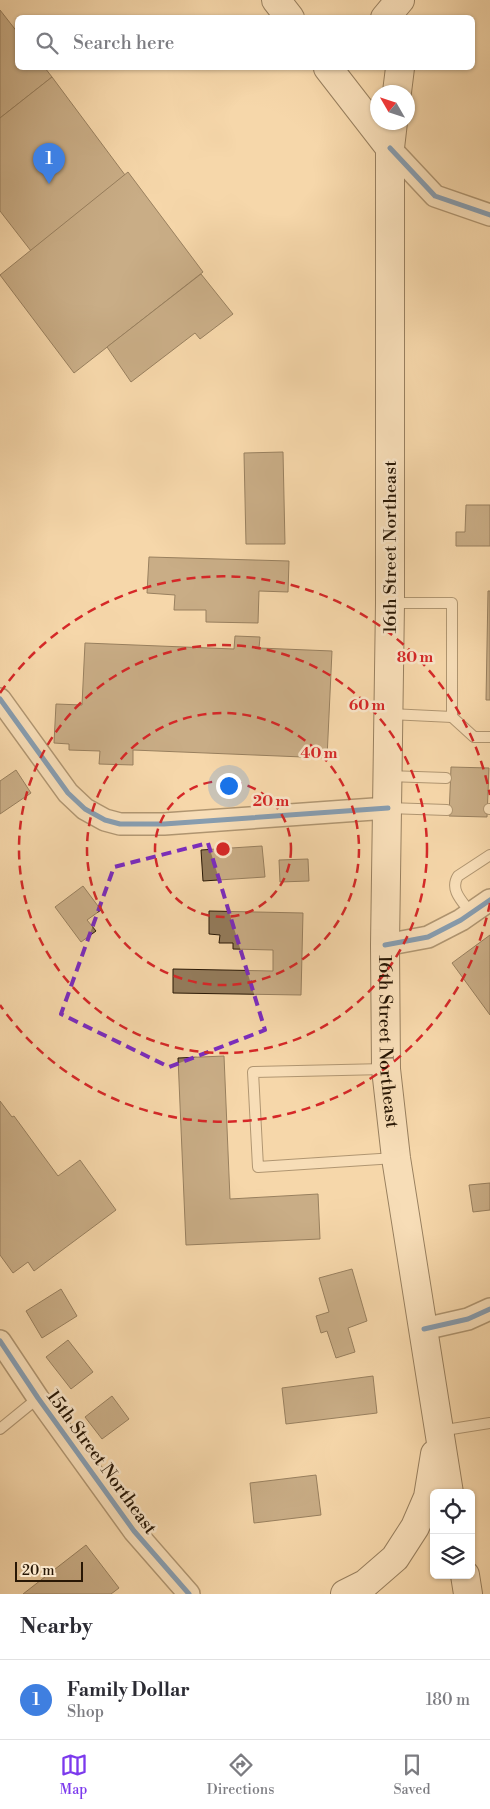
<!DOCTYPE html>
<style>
body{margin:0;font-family:"Libre Bodoni",serif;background:#f2f2f3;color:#2b2b33}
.controls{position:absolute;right:15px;bottom:15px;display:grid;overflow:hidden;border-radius:8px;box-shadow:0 1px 4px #0004}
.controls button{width:45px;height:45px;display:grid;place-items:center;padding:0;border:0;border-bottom:1px solid #e1e1e2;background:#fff;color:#2b2b33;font:25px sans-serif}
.compass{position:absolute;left:370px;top:85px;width:45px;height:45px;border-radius:50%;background:#fff;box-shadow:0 1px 4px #0004;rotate:309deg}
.scale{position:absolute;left:15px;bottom:12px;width:68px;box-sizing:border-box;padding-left:5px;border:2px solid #281705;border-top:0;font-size:14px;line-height:18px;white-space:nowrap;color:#281705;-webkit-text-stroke:4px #f9e5c8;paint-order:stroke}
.you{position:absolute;left:228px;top:785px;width:18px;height:18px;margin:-12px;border:4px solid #fff;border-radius:50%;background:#1a73e8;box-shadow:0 0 0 8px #1a73e833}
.badge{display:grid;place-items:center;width:32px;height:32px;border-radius:50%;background:#7c3aed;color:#fff;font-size:16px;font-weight:700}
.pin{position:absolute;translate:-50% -41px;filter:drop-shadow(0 1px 2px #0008)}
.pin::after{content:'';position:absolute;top:26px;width:18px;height:15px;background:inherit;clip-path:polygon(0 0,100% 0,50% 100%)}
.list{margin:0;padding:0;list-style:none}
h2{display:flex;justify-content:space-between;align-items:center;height:65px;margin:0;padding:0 20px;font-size:21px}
h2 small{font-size:16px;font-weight:400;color:#7c7c81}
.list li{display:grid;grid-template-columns:32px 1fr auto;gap:15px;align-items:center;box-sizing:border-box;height:80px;padding:0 20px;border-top:1px solid #e1e1e2}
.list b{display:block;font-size:19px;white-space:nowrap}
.list p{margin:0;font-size:16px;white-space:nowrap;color:#7c7c81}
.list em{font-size:16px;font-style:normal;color:#7c7c81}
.icon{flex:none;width:28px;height:28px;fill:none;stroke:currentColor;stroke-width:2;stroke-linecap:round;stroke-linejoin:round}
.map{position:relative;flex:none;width:490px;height:1594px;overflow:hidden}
.search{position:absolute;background:#fff;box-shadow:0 1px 4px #0004;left:15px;right:15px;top:15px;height:55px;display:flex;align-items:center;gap:12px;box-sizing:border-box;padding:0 18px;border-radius:8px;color:#7c7c81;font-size:19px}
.sheet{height:145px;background:#fff}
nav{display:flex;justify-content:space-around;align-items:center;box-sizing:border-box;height:70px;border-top:1px solid #e1e1e2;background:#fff;font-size:14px;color:#7c7c81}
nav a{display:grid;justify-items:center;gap:2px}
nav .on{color:#7c3aed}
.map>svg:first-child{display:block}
.building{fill:#937b5b;stroke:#281705}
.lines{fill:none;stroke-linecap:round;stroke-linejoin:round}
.lane-casing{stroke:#5c472e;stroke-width:12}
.street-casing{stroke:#5c472e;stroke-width:24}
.secondary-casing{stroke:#281705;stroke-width:30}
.lane{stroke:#f9e5c8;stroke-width:10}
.street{stroke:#f9e5c8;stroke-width:21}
.secondary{stroke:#f9e5c8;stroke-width:28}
.cycleway-casing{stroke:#f9e5c8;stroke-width:8}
.cycleway{stroke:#0057b8;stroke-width:5}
.marked{fill:none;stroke:#7b2cbf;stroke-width:4;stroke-dasharray:10 6;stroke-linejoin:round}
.ring{fill:none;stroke:#d62828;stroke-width:2.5;stroke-dasharray:9 6}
.labels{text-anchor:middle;stroke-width:5;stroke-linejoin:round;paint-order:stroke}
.street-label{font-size:18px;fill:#281705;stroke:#f9e5c8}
.centre{fill:#d62828;stroke:#f9e5c8;stroke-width:2.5}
.ring-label{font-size:15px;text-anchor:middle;font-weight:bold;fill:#d62828;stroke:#f9e5c8;stroke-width:5;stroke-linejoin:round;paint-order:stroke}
</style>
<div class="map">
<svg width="490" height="1594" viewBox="0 0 490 1594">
<rect width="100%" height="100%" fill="#f6d7aa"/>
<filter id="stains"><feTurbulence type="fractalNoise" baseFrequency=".004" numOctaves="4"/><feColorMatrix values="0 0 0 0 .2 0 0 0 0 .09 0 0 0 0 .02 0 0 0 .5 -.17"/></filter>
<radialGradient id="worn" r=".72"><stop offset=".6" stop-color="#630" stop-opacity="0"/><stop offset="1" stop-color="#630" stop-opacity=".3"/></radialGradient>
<!-- building -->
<g class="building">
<polygon points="0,10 18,33 18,68 45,68 52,77 0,118"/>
<polygon points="52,77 125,175 31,251 0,211 0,118"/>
<polygon points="128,172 203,272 74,373 0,275"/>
<polygon points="201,274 233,314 200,339 195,333 131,382 107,347"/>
<polygon points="283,452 285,544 246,544 244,453"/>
<polygon points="466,505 490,505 490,546 456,546 456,532 465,532"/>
<polygon points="149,557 289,561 288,592 259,591 258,623 206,622 206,610 174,610 175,595 147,593"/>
<polygon points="488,591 490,591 490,700 486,700"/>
<polygon points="235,636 260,637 259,648 332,651 327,758 133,750 133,765 99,764 100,751 69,750 69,744 54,743 56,704 82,705 85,643 234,649"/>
<polygon points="451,767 489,768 487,817 449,816"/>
<polygon points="16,770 31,793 0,814 0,781"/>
<polygon points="262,846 265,877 203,881 201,850"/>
<polygon points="308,859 309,881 280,882 279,860"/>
<polygon points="83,886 101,910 87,920 96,931 81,942 55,907"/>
<polygon points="209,911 303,913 301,995 173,993 173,969 273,971 273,950 233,949 233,943 219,943 220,935 209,934"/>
<polygon points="490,935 490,1015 452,963"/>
<polygon points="224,1056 230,1199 318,1194 320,1239 186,1245 178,1058"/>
<polygon points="0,1101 12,1117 14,1116 58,1176 80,1160 116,1210 34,1271 28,1262 13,1273 0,1255"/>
<polygon points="490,1183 490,1210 473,1212 469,1185"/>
<polygon points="352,1269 367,1321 348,1328 355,1352 336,1358 327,1331 321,1333 316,1316 329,1312 319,1278"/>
<polygon points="61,1289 77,1316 42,1338 26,1311"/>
<polygon points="68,1340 93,1372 71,1389 46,1357"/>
<polygon points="373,1376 377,1413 286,1424 282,1388"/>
<polygon points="112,1396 129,1419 102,1439 85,1417"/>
<polygon points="316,1475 321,1515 254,1523 250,1483"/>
<polygon points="86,1545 119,1588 111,1594 23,1594"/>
</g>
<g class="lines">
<defs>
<g id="lane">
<polyline points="390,714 452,717 452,603 390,603"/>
<polyline points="452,717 474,737 490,737"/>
<polyline points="388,776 446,778"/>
<polyline points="388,808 447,810"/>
<polyline points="489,809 490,809"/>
<path d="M 471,913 C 463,902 449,890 458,876 L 490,855"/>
<polyline points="385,1069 253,1072 258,1167 395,1158"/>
<polyline points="0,1429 38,1398"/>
<polyline points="439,1431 490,1423"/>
</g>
<g id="street">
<polyline points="390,148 435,196 490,215"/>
<polyline points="0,699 68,793 85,809 105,820 120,824 164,824 388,808"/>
<polyline points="385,945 428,937 461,920 490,900"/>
<polyline points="424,1329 468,1319 490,1309"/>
<polyline points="0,1341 38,1398 134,1531 189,1594"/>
</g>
<g id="secondary">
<polyline points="276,0 290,18"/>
<polyline points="385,18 400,0"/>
<polyline points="328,68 390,148"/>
<polyline points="397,92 400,68"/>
<path id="s1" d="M 393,122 L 390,148 L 390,603 L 385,945 L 386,1069 L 396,1158 L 449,1493"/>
<polyline points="465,1575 468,1594"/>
<polyline points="345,1594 365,1584 395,1558 415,1527 428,1497 435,1454"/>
</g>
</defs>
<!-- lane casing -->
<use href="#lane" class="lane-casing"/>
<!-- street casing -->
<use href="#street" class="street-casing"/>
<!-- secondary casing -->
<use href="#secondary" class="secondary-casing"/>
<!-- lane -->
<use href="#lane" class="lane"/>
<!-- street -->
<use href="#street" class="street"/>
<!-- secondary -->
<use href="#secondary" class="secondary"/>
<defs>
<g id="cycleway">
<polyline points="390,148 435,196 490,215"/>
<polyline points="0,699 68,793 85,809 105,820 120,824 164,824 388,808"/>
<polyline points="385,945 428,937 461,920 490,900"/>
<polyline points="424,1329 468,1319 490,1309"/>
<polyline points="0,1341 38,1398 134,1531 189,1594"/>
</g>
</defs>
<!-- cycleway casing -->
<use href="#cycleway" class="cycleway-casing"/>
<!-- cycleway -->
<use href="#cycleway" class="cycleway"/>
</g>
<!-- marked area -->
<path d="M0 0H490V1594H0ZM 208,843 L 265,1030 L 169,1067 L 61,1014 L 114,867 Z" fill="#f6d7aa" fill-opacity=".55" fill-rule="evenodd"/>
<path class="marked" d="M 208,843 L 265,1030 L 169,1067 L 61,1014 L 114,867 Z"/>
<!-- distance rings -->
<g class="ring">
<circle cx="223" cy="849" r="68"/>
<circle cx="223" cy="849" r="136"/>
<circle cx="223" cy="849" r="204"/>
<path d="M490 903A272 272 0 0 1 0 1005M0 693A272 272 0 0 1 490 795"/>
</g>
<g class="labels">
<!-- street labels -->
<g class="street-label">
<text transform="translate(390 547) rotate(-90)" y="6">16th Street Northeast</text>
<text dy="6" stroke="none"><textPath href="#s1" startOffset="920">16th Street Northeast</textPath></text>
<text transform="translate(102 1462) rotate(54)" y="6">15th Street Northeast</text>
</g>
</g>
<circle cx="223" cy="849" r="8" class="centre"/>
<g class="ring-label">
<text x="415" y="662">80 m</text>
<text x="367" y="710">60 m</text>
<text x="319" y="758">40 m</text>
<text x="271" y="806">20 m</text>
</g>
<rect width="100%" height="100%" filter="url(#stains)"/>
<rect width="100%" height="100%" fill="url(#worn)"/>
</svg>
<div class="controls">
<button><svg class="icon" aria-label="locate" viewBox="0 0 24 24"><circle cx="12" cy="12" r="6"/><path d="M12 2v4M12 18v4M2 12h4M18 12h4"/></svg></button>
<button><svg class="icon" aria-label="layers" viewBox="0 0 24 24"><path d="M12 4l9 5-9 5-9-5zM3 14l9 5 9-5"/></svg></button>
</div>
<svg class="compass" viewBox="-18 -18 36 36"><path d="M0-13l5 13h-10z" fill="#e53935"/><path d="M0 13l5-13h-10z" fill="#7c7c81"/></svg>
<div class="scale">20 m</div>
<div class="you"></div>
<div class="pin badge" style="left:49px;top:184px;background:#3f7fe0">1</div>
<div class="search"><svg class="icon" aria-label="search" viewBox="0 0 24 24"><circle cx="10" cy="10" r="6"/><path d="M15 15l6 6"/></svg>Search here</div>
</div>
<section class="sheet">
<h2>Nearby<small></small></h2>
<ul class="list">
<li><span class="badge" style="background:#3f7fe0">1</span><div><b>Family Dollar</b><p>Shop</p></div><em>180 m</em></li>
</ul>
</section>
<nav>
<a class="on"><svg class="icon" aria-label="map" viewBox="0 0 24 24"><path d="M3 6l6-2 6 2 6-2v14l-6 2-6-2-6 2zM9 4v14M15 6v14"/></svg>Map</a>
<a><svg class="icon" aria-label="directions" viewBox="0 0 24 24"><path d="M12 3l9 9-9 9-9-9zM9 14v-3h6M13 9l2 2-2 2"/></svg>Directions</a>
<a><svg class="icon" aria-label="saved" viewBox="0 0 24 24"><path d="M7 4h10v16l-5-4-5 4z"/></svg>Saved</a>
</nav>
